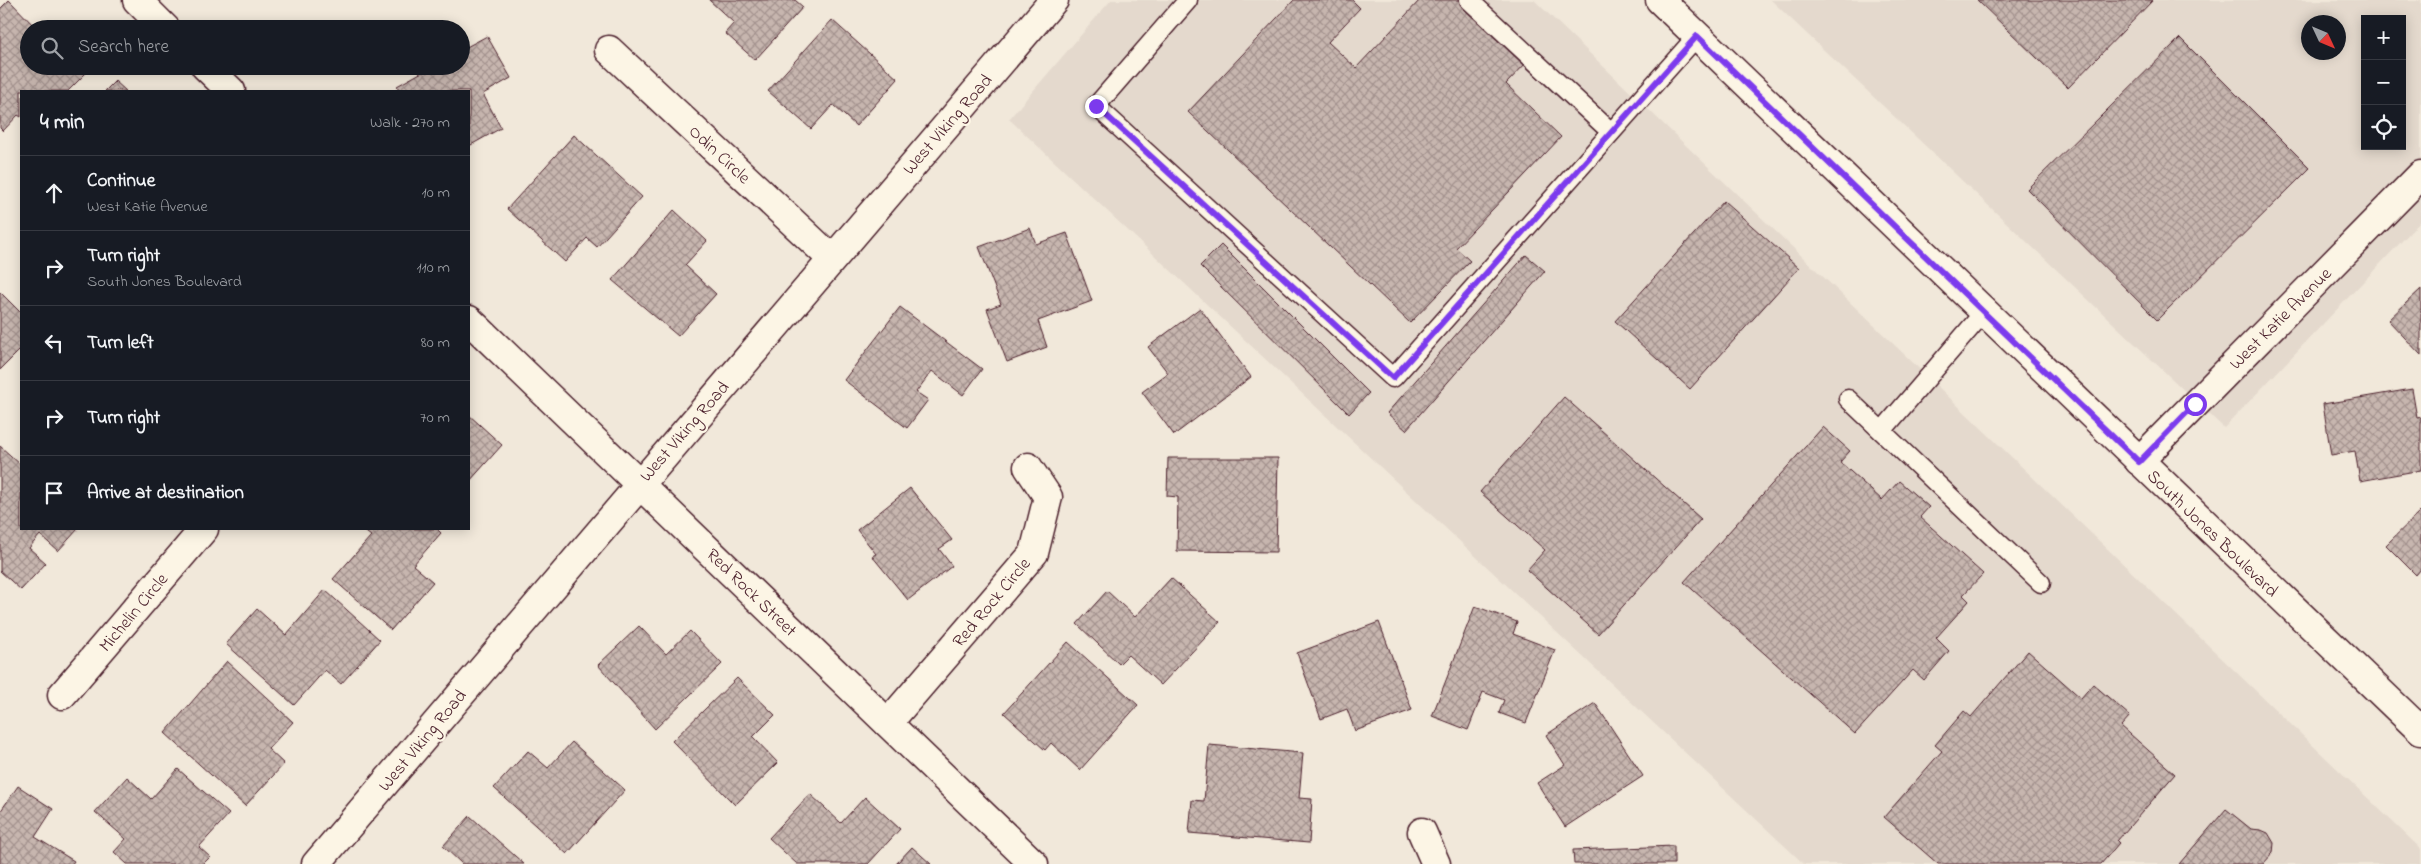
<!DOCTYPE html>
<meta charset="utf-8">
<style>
body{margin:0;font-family:"Indie Flower",sans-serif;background:#242831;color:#f1f3f6}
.controls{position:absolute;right:15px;top:15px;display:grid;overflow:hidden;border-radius:0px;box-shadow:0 2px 12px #0003}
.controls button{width:45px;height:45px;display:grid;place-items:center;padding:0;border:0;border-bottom:1px solid #363941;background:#171b24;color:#f1f3f6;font:25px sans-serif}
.compass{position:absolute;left:2301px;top:15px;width:45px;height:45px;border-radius:50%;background:#171b24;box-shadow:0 2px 12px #0003;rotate:134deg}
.stop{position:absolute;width:15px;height:15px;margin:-11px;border:4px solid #7c3aed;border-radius:50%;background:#fff}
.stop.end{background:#7c3aed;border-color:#fff;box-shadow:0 1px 5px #0008}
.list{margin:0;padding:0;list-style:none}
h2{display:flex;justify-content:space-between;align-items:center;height:65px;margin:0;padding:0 20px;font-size:21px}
h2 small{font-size:16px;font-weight:400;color:#9ea1a6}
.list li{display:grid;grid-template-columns:32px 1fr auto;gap:15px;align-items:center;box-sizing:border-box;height:75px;padding:0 20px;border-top:1px solid #363941}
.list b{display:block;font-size:19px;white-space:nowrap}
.list p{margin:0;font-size:16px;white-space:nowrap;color:#9ea1a6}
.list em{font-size:16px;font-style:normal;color:#9ea1a6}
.icon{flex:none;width:28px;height:28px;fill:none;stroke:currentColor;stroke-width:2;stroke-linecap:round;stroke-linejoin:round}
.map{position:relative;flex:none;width:2421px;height:864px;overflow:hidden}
.search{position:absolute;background:#171b24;box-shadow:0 2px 12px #0003;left:20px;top:20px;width:450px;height:55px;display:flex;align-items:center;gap:12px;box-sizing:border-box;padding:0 18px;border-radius:28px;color:#9ea1a6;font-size:19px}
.panel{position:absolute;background:#171b24;box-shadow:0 2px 12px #0003;left:20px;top:90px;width:450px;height:440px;border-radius:0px}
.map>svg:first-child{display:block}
.built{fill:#e4d9cd;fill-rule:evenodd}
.building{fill:url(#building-cross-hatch);stroke:#4a1f2b}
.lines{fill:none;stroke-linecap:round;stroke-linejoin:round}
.lane-casing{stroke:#4a1f2b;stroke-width:21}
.street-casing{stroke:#4a1f2b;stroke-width:31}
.secondary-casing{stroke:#4a1f2b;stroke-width:31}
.primary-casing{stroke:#4a1f2b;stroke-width:31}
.lane{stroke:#fcf5e5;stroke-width:18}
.street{stroke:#fcf5e5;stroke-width:28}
.secondary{stroke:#fcf5e5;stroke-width:28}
.primary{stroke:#fcf5e5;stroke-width:28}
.route{stroke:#7c3aed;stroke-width:6}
.labels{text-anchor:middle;stroke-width:4.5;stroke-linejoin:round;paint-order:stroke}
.street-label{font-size:18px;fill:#4a1f2b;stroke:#fcf5e5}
</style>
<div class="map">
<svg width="2421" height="864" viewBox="0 0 2421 864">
<defs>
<pattern id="building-cross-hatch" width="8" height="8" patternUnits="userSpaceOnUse" patternTransform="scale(1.25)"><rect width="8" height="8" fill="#c7b6af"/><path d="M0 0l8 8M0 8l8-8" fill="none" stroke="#a4938f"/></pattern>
</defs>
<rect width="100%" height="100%" fill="#f1e8da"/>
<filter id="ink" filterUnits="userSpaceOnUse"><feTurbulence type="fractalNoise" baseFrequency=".02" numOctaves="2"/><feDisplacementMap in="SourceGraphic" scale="10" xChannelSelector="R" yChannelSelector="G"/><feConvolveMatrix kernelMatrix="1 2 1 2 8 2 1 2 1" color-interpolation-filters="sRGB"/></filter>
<g filter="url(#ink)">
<!-- built -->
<g class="built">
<polygon points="1111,0 1534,0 2421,849 2421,864 1804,864 1009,119"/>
<path d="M 1771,0 L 2421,0 L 2421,221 L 2224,428 ZM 2365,19 L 2402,19 L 2402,146 L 2365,146 ZM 2308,22 L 2338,22 L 2338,52 L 2308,52 Z"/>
</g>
<!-- building -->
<g class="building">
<polygon points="9,0 37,29 29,29 29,66 93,66 68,91 21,91 21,117 18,115 3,131 0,128 0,9"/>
<polygon points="709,0 795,0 803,7 755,60 725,33 734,23"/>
<polygon points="1294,0 1352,0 1360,8 1328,42 1356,68 1420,0 1466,0 1529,60 1506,84 1561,137 1456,248 1470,261 1410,323 1188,112"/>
<polygon points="1977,0 2153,0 2068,88"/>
<polygon points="832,20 898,79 856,126 833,105 811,129 768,91"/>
<polygon points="487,36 511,78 483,94 501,128 469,146 469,91 400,91 397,86 433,66 461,66 461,50"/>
<polygon points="2180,38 2310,168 2157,320 2027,189"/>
<polygon points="115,81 126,91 105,91"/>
<polygon points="574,135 642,197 597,247 587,238 565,262 507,209"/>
<polygon points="1724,201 1799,268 1690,389 1615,321"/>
<polygon points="674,210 707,241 685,265 716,294 678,336 612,280"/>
<polygon points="1030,228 1036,244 1067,233 1092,301 1038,321 1047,347 1007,362 987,309 1001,304 979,247"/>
<polygon points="1221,245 1369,393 1349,414 1200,266"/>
<polygon points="1526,255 1545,271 1406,430 1387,413"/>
<polygon points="2421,289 2421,355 2388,320"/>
<polygon points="0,292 21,313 21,349 0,370"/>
<polygon points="900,307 982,369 963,395 932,371 916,392 928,400 907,428 844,380"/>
<polygon points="1200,308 1251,377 1174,435 1142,392 1168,373 1148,347"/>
<polygon points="2412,389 2417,418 2421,417 2421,470 2360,481 2355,451 2331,455 2323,404"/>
<polygon points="1564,397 1701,519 1598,634 1527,570 1545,550 1480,492"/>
<polygon points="469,415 502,445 469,482"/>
<polygon points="1823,427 1850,451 1840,462 1882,500 1899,481 1929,507 1920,517 1983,574 1963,595 1969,601 1936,638 1949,651 1924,680 1913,670 1855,734 1684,582"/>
<polygon points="0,446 21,465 21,529 78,529 58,551 40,535 29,548 46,563 21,590 0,571"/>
<polygon points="1168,458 1278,458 1276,552 1177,551 1178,497 1167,496"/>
<polygon points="910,488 952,540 939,549 952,566 908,600 872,556 876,554 857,530"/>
<polygon points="2421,511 2421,569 2416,575 2386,545"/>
<polygon points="362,529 437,529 441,533 413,565 433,582 391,630 333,579 371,536"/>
<polygon points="1171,578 1220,622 1161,685 1128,655 1119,664 1077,624 1107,591 1135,617"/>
<polygon points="325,590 380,640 341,684 325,670 294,705 226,644 257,609 286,635"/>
<polygon points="1475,606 1517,622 1513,634 1555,650 1526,723 1499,713 1504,700 1483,692 1468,730 1432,716"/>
<polygon points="1379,622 1412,710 1355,731 1347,709 1321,719 1297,653"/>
<polygon points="639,626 666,654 690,631 722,664 655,729 598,665"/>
<polygon points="1068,642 1138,705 1080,770 1051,743 1045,750 1004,713"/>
<polygon points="2028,651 2081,698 2093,684 2130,716 2121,726 2175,774 2117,841 2119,843 2101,864 1938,864 1884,817 1942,751 1935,745 1964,711 1971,717"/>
<polygon points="227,661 293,722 268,749 284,764 245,806 165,733"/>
<polygon points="737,678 775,715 753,737 778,763 735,805 672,741"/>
<polygon points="1595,703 1643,776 1565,827 1537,783 1565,765 1546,735"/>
<polygon points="572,742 625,790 567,854 494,788 528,751 548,768"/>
<polygon points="1209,745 1303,753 1299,798 1312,799 1309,843 1189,833 1192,800 1204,801"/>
<polygon points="178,769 229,814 199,847 210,857 203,864 127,864 114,852 126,839 95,812 127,777 151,799"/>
<polygon points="18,786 53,809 35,837 74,861 72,864 0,864 0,812"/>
<polygon points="810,794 841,823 865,797 900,829 868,864 797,864 769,838"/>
<polygon points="2226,809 2251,829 2261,830 2268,833 2274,843 2273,853 2263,864 2179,864"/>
<polygon points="470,816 524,864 462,864 443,846"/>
<polygon points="1674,846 1674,864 1574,864 1573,850"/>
<polygon points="912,847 931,864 896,864"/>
</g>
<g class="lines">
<defs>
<g id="lane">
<polyline points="1188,0 1096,106 1393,378 1697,36"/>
<polyline points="1469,0 1611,132"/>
<polyline points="1848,399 2041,583"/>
<polyline points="1882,431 1984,312"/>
</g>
<g id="street">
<polyline points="137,0 166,29"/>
<polyline points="609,50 832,259"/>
<polyline points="205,66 231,91"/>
<polyline points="469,320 1034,864"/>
<polyline points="2139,461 2421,175"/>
<polyline points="62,695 204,529"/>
<polyline points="888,723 1034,553 1048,497 1028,467"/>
<polyline points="1422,832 1436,864"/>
</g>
<polyline id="secondary" points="316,864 1054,0"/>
<polyline id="primary" points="1660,0 2421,731"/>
</defs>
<!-- lane casing -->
<use href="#lane" class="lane-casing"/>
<!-- street casing -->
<use href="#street" class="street-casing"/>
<!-- secondary casing -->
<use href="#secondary" class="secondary-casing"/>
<!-- primary casing -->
<use href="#primary" class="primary-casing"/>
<!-- lane -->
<use href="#lane" class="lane"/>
<!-- street -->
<use href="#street" class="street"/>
<!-- secondary -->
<use href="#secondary" class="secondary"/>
<!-- primary -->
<use href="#primary" class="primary"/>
</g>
</g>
<g class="lines" filter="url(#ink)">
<!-- route -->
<polyline class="route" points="1096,106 1393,378 1697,36 2139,462 2195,404"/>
</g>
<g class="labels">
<!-- street labels -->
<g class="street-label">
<text transform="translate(947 124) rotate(-49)" y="6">West Viking Road</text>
<text transform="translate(720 154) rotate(43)" y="6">Odin Circle</text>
<text transform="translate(2280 318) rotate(-45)" y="6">West Katie Avenue</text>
<text transform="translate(684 431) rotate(-49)" y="6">West Viking Road</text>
<text transform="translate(2213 533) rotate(44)" y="6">South Jones Boulevard</text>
<text transform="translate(752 592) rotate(44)" y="6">Red Rock Street</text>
<text transform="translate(991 602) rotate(-50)" y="6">Red Rock Circle</text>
<text transform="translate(133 612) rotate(-50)" y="6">Michelin Circle</text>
<text transform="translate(422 740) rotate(-50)" y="6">West Viking Road</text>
</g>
</g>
</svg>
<div class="controls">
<button>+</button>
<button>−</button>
<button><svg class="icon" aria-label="locate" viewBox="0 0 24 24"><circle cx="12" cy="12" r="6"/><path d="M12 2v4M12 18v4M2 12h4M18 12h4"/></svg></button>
</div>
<svg class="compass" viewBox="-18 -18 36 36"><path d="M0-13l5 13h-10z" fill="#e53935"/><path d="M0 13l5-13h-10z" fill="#9ea1a6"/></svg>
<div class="stop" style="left:2195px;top:404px"></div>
<div class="stop end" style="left:1096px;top:106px"></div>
<div class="search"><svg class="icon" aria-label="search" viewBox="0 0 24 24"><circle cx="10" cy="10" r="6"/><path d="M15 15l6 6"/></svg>Search here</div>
<section class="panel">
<h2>4 min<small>Walk · 270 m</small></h2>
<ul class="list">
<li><svg class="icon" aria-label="ahead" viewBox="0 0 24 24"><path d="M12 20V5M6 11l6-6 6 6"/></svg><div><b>Continue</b><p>West Katie Avenue</p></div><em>10 m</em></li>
<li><svg class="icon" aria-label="right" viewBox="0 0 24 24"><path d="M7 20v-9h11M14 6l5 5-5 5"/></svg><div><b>Turn right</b><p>South Jones Boulevard</p></div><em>110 m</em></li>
<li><svg class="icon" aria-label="left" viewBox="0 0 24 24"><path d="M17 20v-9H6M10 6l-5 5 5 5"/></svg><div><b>Turn left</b></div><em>80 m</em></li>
<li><svg class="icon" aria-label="right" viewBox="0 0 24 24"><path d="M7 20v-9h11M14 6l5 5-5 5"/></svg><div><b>Turn right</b></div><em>70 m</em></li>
<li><svg class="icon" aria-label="arrive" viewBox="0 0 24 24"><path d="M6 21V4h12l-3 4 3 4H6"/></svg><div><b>Arrive at destination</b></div></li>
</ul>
</section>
</div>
